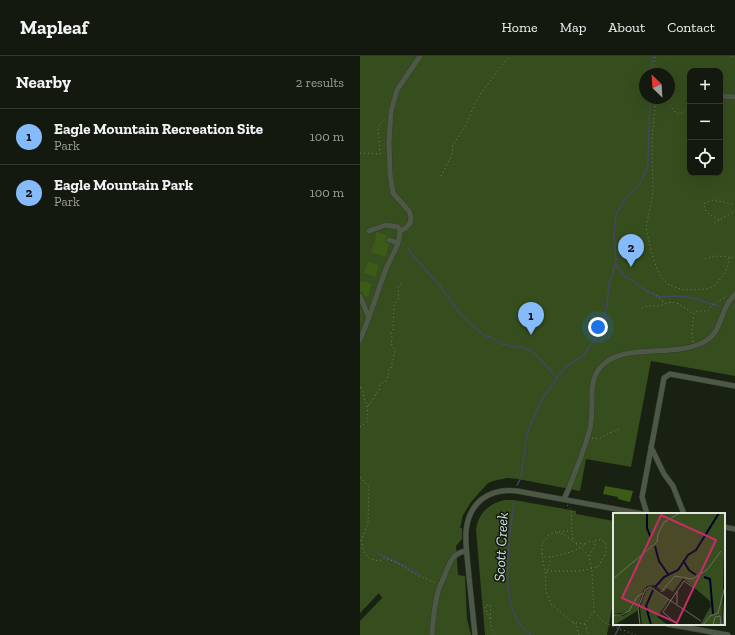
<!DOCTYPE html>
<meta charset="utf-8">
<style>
body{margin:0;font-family:"Zilla Slab",serif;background:#1c2217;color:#f1f3f6}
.controls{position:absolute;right:12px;top:12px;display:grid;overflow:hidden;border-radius:8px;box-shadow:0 4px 16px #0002}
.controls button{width:36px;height:36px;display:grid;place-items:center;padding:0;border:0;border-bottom:1px solid #32382e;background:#13190e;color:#f1f3f6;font:20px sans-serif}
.compass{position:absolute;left:279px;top:12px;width:36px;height:36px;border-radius:50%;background:#13190e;box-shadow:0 4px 16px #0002;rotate:335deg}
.you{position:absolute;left:238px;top:271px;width:14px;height:14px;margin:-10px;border:3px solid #fff;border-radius:50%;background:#1a73e8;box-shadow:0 0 0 6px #1a73e833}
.badge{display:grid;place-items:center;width:26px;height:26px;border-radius:50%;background:#86bbfb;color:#111;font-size:13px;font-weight:700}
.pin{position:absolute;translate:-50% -33px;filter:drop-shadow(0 1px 2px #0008)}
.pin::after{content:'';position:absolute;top:21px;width:14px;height:12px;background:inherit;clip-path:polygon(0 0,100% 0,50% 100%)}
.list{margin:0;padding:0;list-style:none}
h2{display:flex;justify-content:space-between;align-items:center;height:52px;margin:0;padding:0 16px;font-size:17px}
h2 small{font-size:13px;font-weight:400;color:#9da09e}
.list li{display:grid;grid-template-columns:26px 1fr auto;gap:12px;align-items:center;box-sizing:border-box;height:56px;padding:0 16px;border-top:1px solid #32382e}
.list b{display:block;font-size:15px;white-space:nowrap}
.list p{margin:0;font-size:13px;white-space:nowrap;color:#9da09e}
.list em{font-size:13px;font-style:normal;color:#9da09e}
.icon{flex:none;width:22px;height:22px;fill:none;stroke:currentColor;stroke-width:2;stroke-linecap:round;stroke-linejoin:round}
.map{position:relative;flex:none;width:375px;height:579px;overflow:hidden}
header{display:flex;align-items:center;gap:24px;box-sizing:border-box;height:56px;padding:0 20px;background:#13190e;border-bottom:1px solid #32382e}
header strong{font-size:19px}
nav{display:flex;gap:22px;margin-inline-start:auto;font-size:14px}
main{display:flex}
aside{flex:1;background:#13190e}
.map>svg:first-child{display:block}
.green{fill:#364e1e;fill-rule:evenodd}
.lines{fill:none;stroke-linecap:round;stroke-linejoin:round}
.stream{stroke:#444560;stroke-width:1.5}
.building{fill:#3b5b17}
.minor-casing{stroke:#353b31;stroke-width:6}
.path{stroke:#737a6d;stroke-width:1;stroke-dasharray:1 3;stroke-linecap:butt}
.minor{stroke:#4e5847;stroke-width:5}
.labels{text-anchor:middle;stroke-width:3;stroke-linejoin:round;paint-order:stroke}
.water-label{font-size:15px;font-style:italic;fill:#d4e2f2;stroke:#101809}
.inset-river{fill:none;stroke:#00002b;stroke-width:2}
.inset-road{fill:none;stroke:#697063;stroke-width:1}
.view{fill:#c52d68;fill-opacity:0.15;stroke:#c52d68;stroke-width:2}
.inset-edge{fill:none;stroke:#e1e7dc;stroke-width:2}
</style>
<header>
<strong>Mapleaf</strong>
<nav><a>Home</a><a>Map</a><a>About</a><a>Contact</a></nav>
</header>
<main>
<aside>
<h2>Nearby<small>2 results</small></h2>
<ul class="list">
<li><span class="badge">1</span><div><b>Eagle Mountain Recreation Site</b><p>Park</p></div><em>100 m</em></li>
<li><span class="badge">2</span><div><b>Eagle Mountain Park</b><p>Park</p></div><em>100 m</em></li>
</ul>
</aside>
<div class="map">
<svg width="375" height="579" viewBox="0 0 375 579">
<rect width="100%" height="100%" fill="#192112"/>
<!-- green -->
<g class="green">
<path d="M 0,0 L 375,0 L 375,320 L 291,305 L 271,411 L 226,403 L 220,435 L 158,423 L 147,422 L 133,425 L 128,427 L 111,446 L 103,459 L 100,472 L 102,472 L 102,483 L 96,490 L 98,519 L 105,520 L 107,563 L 111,579 L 0,579 L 0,565 L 22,542 L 19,537 L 0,557 ZM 330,15 L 360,15 L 360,117 L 330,117 ZM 285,18 L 309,18 L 309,42 L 285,42 Z"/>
<path d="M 144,444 L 154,444 L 216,455 L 216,458 L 254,465 L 254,541 L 247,579 L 125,579 L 116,474 C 118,458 128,448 144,444 Z"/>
</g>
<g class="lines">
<!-- stream -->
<g class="stream">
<polyline points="291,18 290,15 293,0"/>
<polyline points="0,160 1,161"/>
<polyline points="48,192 51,197 80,230 102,260 112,269 125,280 131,281 141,288 155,291 161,291 170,294 182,305 197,322"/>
<polyline points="255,208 265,221 272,224 282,232 292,238 300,241 316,240 333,242 358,250"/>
<polyline points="374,249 375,249"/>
<polyline points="157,429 161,422 167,377 181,345 197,322 207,310 224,299 242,272 247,249 249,227 253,217 256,203 254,176 256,158 264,145 280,127 288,110 288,101 290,47 292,42"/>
<path d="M 154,445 C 150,482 135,555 171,579"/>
<polyline points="18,497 60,518"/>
<polyline points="255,579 261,568"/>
</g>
</g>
<!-- building -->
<g class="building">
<polygon points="17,176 18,176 28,180 25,183 26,186 29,188 25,201 11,196 16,182 15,181"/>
<polygon points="8,205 19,209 15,221 4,217"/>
<polygon points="1,225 12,228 8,241 4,240 3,237 0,236 0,228"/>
<polygon points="245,430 273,435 270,446 258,443 258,441 243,438"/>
</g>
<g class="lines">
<defs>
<g id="minor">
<polyline points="362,40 375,41"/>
<polyline points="9,175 26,169 38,171 40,175"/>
<polyline points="29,184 38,187"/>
<polyline points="0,240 9,262"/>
<path d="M 0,284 C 10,261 17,237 26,213 C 31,201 40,189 40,175 L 46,172 L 50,167 L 51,161 L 49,155 L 33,137 L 30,118 L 29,86 L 31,56 L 37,34 L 60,0"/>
<polyline points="291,391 304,418 313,430 324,458"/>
<path d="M 204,443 C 211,429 215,415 221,401 C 224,391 228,382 230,372 C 235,353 227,329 239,313 C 260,284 318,304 347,284 C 359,276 360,263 366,251 C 368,246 372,242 375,238"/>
<polyline points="287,458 282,441 304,322 310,318 375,330"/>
<polyline points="364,471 375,473"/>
<polyline points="307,568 368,579"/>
<path d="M 72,579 C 73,565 74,550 78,536 C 79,531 82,526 84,521 C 89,509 91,497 106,495"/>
<path d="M 115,579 C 113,560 111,540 109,521 C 108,506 105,490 106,475 C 109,446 129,432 157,435 L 283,458"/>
</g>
</defs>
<!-- minor casing -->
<use href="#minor" class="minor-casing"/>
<!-- path -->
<g class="path">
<polyline points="372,0 375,2"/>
<polyline points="293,18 295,0"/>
<polyline points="296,42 292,83 293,137 286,172 293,202 296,210 300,219 304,224 309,229 317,232 325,234 346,233 354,230 363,220 368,210 369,201 375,202"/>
<path d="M 305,42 L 315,56 L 320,58 C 324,55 326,52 330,50"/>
<polyline points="0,97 20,98 18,71 26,62"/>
<polyline points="81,120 92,99 93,89 106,69 117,43 138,14 150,0"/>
<path d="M 359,164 C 352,160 344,157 344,148 L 351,144 L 364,146 L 375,149"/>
<polyline points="354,167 375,155"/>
<polyline points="345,203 356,200 369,201"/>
<polyline points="293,237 305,247"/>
<path d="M 282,252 C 287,249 292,250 298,250 C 301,250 304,248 307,247 C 317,244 325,252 333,258"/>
<polyline points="333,286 332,274 334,257 338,255 348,255 352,249 367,240"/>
<polyline points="0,332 1,330 4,338 3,340 7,349 9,349 15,341 15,338 19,335 20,328 26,325 29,318 28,314 31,312 35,295 31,287 32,281 31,278 33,273 34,249 38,243 39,236 38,231 43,226"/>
<polyline points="0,371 8,365 7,350"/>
<polyline points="232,382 239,383 247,378 259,373"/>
<polyline points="0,421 9,431 8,468 1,484 4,496 10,503 19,505 24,502 36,506 57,519 76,527"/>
<polyline points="207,449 211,453 212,474"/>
<polygon points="207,475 212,475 213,485 229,500 232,516 234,556 224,568 212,566 191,548 186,535 185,517 182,498 182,488 188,480 195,476"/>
<polyline points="197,477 203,478 213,485"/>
<polyline points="216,487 225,488"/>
<polyline points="182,498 185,501 191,501 215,495 228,486 233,485 235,487 235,490 229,500"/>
<path d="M 187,515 L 220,515 L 238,511 C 239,508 242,505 243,502 C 249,492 248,480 233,485"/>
<polyline points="186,517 188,513 191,502"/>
<polyline points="234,556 244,566 252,570 276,579"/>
<path d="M 130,563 L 125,553 L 125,550 L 127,549 L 130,549 C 132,559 127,571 136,579"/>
<polyline points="214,567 216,570 219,579"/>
<polyline points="225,568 228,579"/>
</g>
<!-- minor -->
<use href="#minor" class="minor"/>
</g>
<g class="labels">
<!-- water labels -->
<g class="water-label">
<text transform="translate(141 491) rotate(-87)" y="5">Scott Creek</text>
</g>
</g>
<!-- overview -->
<g transform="translate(253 457)">
<rect width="112" height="112" fill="#192112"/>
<path d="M 0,0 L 112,0 L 109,112 L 87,112 L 98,93 L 97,88 L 70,65 L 60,79 L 54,75 L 51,79 L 41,72 L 34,73 L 29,79 L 24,98 L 3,111 L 0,110 L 0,102 L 10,103 L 16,99 L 0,101 ZM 37,75 L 56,87 L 44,104 L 55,112 L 29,112 L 27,95 L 33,78 Z" fill="#364e1e"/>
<path class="inset-river" d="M 34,0 L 34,15 L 38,25M 42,33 L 46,48 L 55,61M 71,49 L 76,57 L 83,62M 91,64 L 97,66 L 100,101M 42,74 L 51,64 L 65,57 L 75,42 L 83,37 L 106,0M 38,112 L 33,93 L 40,77"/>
<path class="inset-road" d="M 0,66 L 44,29 L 45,21 L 51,9 L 67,0M 64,78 L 64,91M 48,79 L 62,63 L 79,66 L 94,57 L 108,38M 0,102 L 8,102 L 16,98 L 24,84 L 30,80M 27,112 L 25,95 L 32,77 L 37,74 L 88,108M 65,112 L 50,99 L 71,68 L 81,75M 90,112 L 97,103 L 105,100 L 112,73M 100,112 L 102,104 L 107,103 L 108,112M 110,112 L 112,80"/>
<path class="view" d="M 48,2 L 103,27 L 64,110 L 9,85 Z"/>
<rect width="112" height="112" class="inset-edge"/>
</g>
</svg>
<div class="controls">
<button>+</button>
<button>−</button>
<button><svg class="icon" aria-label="locate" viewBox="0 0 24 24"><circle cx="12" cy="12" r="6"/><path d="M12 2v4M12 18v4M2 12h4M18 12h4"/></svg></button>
</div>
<svg class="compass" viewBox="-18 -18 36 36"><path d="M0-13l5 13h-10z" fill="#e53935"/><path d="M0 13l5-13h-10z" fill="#9da09e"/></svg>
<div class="you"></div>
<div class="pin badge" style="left:171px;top:279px">1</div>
<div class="pin badge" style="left:271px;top:211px">2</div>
</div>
</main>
